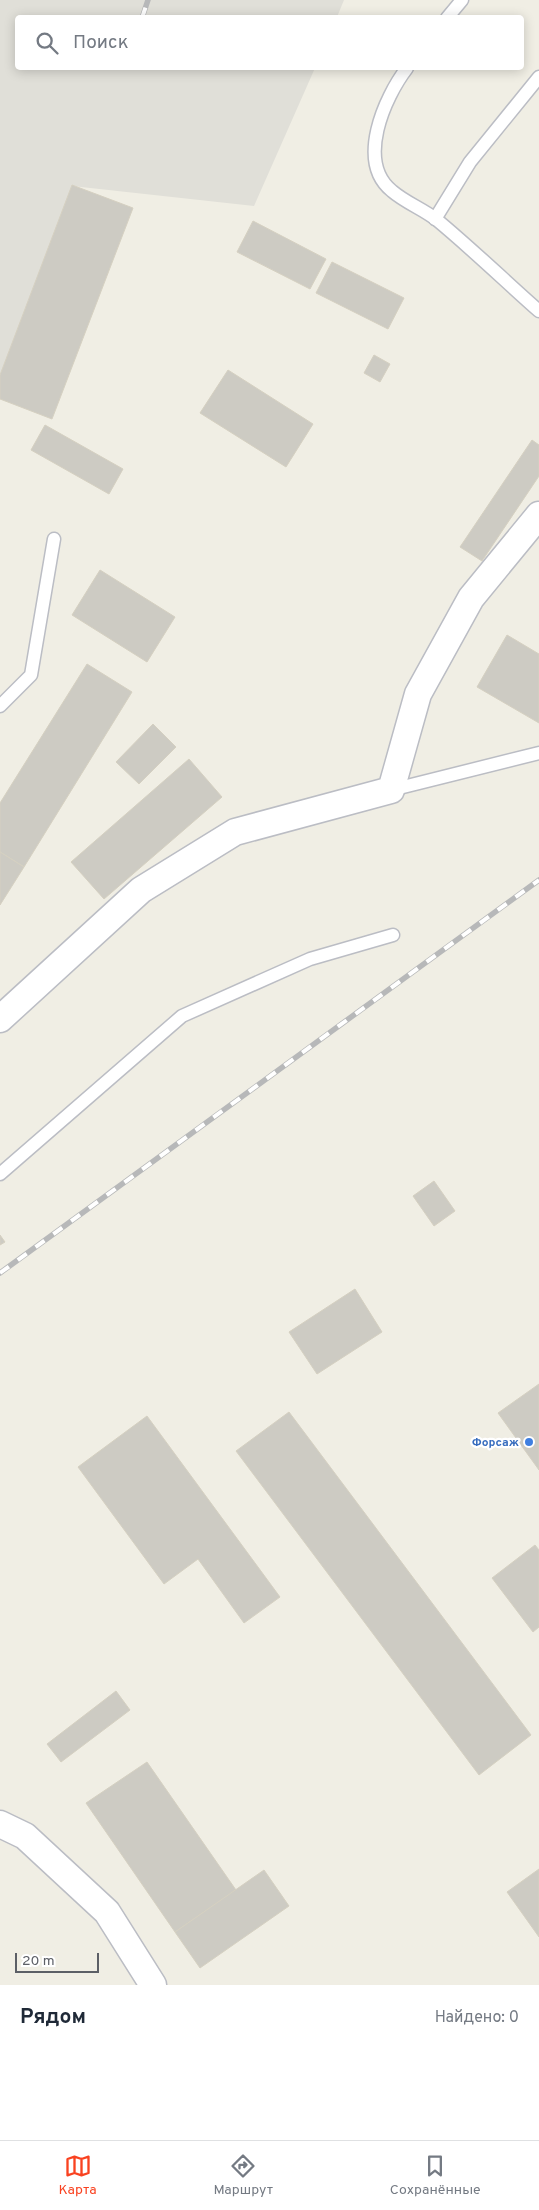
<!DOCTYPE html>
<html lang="ru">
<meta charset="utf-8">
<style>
body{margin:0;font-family:Overpass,sans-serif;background:#f6f6f7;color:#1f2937}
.scale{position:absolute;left:15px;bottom:12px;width:84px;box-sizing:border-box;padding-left:5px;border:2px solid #5c5f66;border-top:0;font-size:14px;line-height:18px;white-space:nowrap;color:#5c5f66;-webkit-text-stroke:4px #fff;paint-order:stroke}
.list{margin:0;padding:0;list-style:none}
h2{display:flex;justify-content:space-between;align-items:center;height:65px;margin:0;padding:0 20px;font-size:21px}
h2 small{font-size:16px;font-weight:400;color:#747a83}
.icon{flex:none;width:28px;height:28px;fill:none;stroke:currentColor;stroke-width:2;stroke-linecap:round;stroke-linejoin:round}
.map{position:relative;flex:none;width:539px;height:1985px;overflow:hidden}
.search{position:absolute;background:#fff;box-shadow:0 2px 12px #0003;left:15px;right:15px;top:15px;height:55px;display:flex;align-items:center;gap:12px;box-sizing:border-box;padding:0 18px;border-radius:5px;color:#747a83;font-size:19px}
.sheet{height:155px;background:#fff}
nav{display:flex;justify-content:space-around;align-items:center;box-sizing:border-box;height:70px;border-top:1px solid #e0e1e3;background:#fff;font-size:14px;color:#747a83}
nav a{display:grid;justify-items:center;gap:2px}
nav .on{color:#f94220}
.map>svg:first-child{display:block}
.industrial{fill:#e0dfd8}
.building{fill:#cdcbc3;stroke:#d5d0c1}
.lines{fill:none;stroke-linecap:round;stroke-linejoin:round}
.lane-casing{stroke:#bbbdc4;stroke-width:15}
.street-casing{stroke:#bbbdc4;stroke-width:29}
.lane{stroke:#fff;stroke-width:12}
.street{stroke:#fff;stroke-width:26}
.rail-casing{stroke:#b7b8b9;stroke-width:5.5}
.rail{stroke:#fff;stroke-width:4;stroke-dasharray:11;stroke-linecap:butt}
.shop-dot{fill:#3f7fe0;stroke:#fff;stroke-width:2}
.labels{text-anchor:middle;stroke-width:4.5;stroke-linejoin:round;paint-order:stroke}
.shop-label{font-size:12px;font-weight:bold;fill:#366cbe;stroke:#fff;text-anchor:end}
</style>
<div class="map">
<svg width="539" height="1985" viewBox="0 0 539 1985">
<rect width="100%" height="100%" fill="#f0eee4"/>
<!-- industrial -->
<polygon class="industrial" points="0,0 344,0 337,17 18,18 18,68 315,68 254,206 72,186 0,375"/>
<!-- building -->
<g class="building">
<polygon points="72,185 133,208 52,419 0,399 0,375"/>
<polygon points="253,221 326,259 310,289 237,252"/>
<polygon points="332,262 404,298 388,329 316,293"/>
<polygon points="374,355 390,364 380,382 364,373"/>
<polygon points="228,370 313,424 286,467 200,413"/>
<polygon points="45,425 123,469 109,494 31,450"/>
<polygon points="532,440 539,445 539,476 482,561 460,547"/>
<polygon points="100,570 175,617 147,662 72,615"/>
<polygon points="507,635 539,654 539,723 477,687"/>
<polygon points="87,664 132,692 24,867 0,852 0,803"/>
<polygon points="153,724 176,747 139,784 116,762"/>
<polygon points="189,759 222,797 104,899 71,862"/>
<polygon points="0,852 24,867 0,905"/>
<polygon points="434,1181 455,1211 434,1226 413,1196"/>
<polygon points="0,1235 5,1242 0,1245"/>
<polygon points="355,1289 382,1332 317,1374 289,1332"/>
<polygon points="539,1384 539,1470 498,1413"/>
<polygon points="289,1412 531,1735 479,1775 236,1451"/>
<polygon points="147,1416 280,1597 244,1623 198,1559 164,1584 78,1467"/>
<polygon points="535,1545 539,1550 539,1627 533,1632 492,1578"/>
<polygon points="116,1691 130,1710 61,1762 47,1744"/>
<polygon points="147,1762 236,1890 175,1932 86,1803"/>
<polygon points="539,1869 539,1937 507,1892"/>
<polygon points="264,1870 289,1906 200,1968 175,1932"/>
</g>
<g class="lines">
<defs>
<g id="lane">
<polyline points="447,18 462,0"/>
<path d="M 407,68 C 384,98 356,162 392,191 C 406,203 423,209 437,220 C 472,249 505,281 539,311"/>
<polyline points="435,219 470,162 539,77"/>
<polyline points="0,706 31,675 54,539"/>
<polyline points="391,790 539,753"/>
<polyline points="0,1174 182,1016 310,959 393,935"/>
</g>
<g id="street">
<polyline points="0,1019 141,890 235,832 391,790 418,694 471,598 539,515"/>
<polyline points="0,1824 25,1836 107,1912 153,1985"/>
</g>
</defs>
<!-- lane casing -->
<use href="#lane" class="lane-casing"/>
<!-- street casing -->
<use href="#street" class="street-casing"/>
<!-- lane -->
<use href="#lane" class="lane"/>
<!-- street -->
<use href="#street" class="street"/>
<defs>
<g id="rail">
<polyline points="142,18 148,0"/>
<polyline points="0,1273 539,880"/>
</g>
</defs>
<!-- rail casing -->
<use href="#rail" class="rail-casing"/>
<!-- rail -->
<use href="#rail" class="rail"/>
</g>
<!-- markers -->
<circle class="shop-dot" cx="529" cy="1442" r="5"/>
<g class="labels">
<!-- shop labels -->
<g class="shop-label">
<text x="519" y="1446">Форсаж</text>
</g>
</g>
</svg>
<div class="scale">20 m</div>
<div class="search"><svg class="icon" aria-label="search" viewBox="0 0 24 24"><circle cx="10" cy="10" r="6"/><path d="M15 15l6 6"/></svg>Поиск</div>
</div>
<section class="sheet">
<h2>Рядом<small>Найдено: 0</small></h2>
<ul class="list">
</ul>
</section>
<nav>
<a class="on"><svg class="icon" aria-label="map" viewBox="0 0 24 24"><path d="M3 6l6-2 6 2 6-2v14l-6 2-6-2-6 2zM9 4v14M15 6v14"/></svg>Карта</a>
<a><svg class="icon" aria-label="directions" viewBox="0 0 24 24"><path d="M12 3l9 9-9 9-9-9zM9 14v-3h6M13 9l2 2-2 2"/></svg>Маршрут</a>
<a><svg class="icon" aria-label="saved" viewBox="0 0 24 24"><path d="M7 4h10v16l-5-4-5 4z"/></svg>Сохранённые</a>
</nav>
